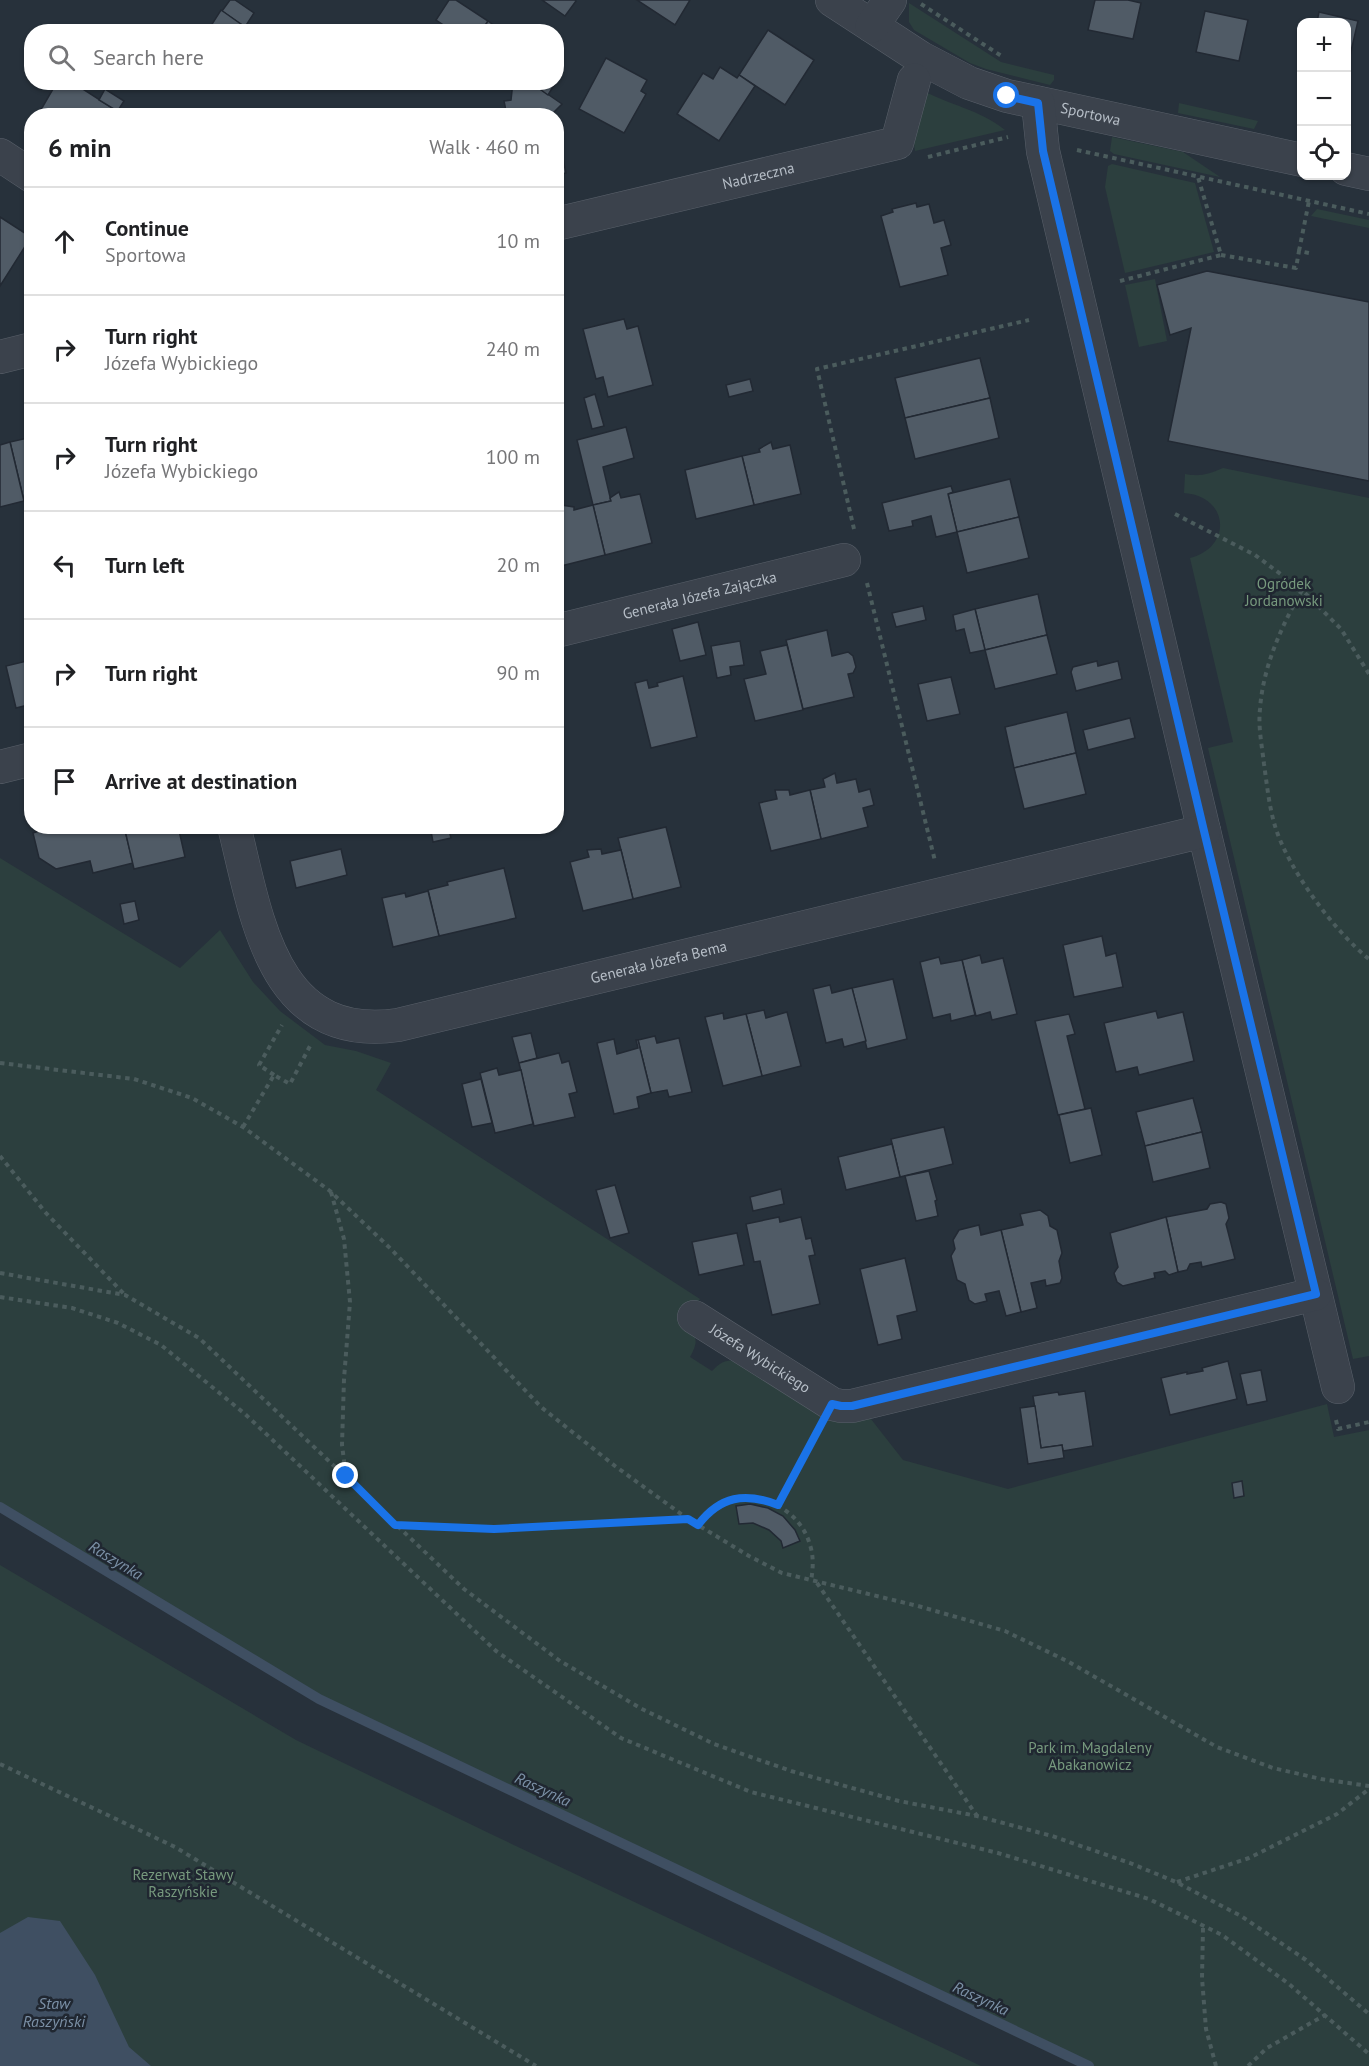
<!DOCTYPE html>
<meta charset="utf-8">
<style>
body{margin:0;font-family:"PT Sans",sans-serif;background:#f6f6f6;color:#202124}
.controls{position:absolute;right:18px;top:18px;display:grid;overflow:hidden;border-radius:12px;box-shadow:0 2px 4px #0004}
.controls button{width:54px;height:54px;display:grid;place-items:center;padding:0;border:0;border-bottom:2px solid #e0e0e0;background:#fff;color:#202124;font:30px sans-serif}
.stop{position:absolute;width:18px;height:18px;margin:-14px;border:4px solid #1a73e8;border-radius:50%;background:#fff}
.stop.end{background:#1a73e8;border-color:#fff;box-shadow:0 2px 6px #0008}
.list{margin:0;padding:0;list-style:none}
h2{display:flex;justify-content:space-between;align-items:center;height:78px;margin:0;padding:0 24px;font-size:26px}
h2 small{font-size:20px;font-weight:400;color:#757577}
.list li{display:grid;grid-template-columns:39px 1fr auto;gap:18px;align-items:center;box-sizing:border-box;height:108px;padding:0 24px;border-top:2px solid #e0e0e0}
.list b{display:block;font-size:22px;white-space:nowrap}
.list p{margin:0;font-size:20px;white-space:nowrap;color:#757577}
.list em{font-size:20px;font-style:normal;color:#757577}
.icon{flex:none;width:33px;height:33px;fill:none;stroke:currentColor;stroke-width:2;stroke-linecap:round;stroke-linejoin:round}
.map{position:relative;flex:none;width:1369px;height:2066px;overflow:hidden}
.search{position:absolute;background:#fff;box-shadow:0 2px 4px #0004;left:24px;top:24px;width:540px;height:66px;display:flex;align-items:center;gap:15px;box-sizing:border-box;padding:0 21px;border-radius:24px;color:#757577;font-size:22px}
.panel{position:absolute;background:#fff;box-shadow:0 2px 4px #0004;left:24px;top:108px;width:540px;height:726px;border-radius:24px}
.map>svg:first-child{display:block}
.green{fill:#2c3f3e}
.water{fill:#3f4f62}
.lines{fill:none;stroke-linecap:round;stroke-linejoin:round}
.stream{stroke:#3f4f62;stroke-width:10}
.building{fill:#505b66;stroke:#222933;stroke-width:1.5}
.minor-casing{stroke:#59606a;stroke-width:34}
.path{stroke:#4b5c5d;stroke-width:4;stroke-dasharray:4.5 4.5;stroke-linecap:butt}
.minor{stroke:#3b424c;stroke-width:33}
.route{stroke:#1a73e8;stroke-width:8}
.labels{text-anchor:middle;stroke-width:5;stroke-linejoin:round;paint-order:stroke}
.street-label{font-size:15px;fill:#b6bec7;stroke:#202731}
.park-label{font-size:15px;fill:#779a7e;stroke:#202731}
.water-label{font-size:16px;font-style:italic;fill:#7b90a6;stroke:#202731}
</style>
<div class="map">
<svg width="1369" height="2066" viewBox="0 0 1369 2066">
<rect width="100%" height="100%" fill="#27313b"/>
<!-- green -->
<g class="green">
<polygon points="909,3 1001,62 1054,75 1054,80 1050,85 986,69 970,63 914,30 909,22"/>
<path d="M 922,90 C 949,105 981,110 1005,130 L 915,151 L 913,136 Z"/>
<polygon points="1179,103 1258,121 1254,129 1178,113"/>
<polygon points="1112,137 1183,152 1220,177 1114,154 1110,151"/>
<polygon points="1112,164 1195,183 1214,252 1125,273 1105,187 1108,166"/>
<polygon points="1317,209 1369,220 1369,228 1311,216"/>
<polygon points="1155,279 1167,341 1139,347 1125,285"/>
<path d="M 1223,468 L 1369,498 L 1369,1356 L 1353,1359 L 1208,748 L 1233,742 L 1190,558 C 1233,547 1229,496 1184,493 L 1185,474 C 1200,477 1209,474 1223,468 Z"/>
<path d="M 0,858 L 180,968 L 220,930 L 253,982 L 280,1011 L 325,1045 L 356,1051 L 391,1063 L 376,1090 L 700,1299 L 683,1326 C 699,1336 698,1342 690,1357 L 712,1371 C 720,1363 725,1359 737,1361 L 867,1414 L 903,1460 L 1008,1489 L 1327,1404 L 1334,1437 L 1369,1430 L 1369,2066 L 1089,2066 L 330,1705 L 0,1507 Z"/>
<polygon points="0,1565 296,1740 495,1836 981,2066 0,2066"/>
</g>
<!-- water -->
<polygon class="water" points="28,1917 60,1921 95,1975 129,2047 151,2066 0,2066 0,1933"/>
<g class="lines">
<!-- stream -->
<polyline class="stream" points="0,1507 319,1699 1089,2066"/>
</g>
<!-- building -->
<g class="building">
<polygon points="230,0 235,0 254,13 245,27 222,11"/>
<polygon points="449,0 456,0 488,21 481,32 454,32 436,20"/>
<polygon points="542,0 575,0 576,1 565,16"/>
<polygon points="637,0 690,0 675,25"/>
<polygon points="1095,0 1128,0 1141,3 1133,39 1088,30"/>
<polygon points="221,10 245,27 242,32 207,32"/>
<polygon points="1205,11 1248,20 1239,61 1196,52"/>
<polygon points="1319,12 1358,21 1346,73 1346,22 1317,22"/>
<polygon points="488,21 503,32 481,32"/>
<polygon points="768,30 814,60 785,105 739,75"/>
<polygon points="606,58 647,80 641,91 646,94 624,133 579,109"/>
<polygon points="720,67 737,78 739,75 755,86 719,141 677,114 703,73 713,79"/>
<polygon points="57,82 72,82 114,109 110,116 43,116 39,113"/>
<polygon points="513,82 530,82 562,104 553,113 542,116 507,116 504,101 511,100"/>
<polygon points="530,82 556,82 548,95"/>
<polygon points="105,89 124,101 117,112 123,116 110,116 114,109 99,100"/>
<polygon points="556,127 566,173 556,175"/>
<polygon points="916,203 917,207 929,204 934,223 944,220 951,245 941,248 948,275 900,287 881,216 893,212 892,209"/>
<polygon points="0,217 31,237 0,286"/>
<polygon points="1207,271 1369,302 1369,481 1168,441 1191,328 1170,335 1157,285"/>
<polygon points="624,319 627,329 638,326 653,385 608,397 603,377 596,379 583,329"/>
<polygon points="980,358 990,398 905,418 895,378"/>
<polygon points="750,379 753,391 729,397 726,385"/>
<polygon points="595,394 604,426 592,429 584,398"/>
<polygon points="990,398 999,438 915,459 905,418"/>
<polygon points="626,427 634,458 603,467 611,501 593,505 577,440"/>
<polygon points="32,437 32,499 24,501 10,442"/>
<polygon points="10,442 24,501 0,507 0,445"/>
<polygon points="771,442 773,449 790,445 801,494 754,505 742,456 760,452 759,449"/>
<polygon points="742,456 754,505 696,519 685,470"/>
<polygon points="1010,479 1019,517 957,532 948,494"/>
<polygon points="951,486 953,492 948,494 957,532 936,537 931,516 912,521 913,526 889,531 882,503"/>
<polygon points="619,492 621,498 640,494 652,543 605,555 593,505 611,501 610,498"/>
<polygon points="561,505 574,507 574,510 593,505 605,555 557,567 556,514 563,513"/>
<polygon points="1019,517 1029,558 967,573 957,532"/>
<polygon points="1038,594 1047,635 985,650 975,609"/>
<polygon points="923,606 926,620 896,627 892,613"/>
<polygon points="975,609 985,650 970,653 964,629 956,631 953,615"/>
<polygon points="698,622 706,655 680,661 672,629"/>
<polygon points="827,630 832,656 848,652 853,656 856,667 853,673 848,674 854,697 803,709 786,640"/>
<polygon points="1047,635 1057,674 995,689 985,650"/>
<polygon points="740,641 744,665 730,667 731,675 717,678 711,646"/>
<polygon points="787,645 803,710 755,721 744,679 766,674 760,651"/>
<polygon points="32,656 32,704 16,708 6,666 27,661 26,657"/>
<polygon points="1097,661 1098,666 1118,661 1122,679 1076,691 1071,672 1073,667"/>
<polygon points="683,676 697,737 651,748 635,683 647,680 649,688 658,686 657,683"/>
<polygon points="951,677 960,714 927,721 918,684"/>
<polygon points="1067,712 1076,753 1014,768 1005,727"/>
<polygon points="1130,718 1135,738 1088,750 1083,730"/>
<polygon points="1076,753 1086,794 1024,809 1014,768"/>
<polygon points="835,773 837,783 856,779 859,792 870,789 874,805 863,808 868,827 821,839 810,790 825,787 823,779"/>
<polygon points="775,790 789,790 790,795 810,790 821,839 771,851 759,803 777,799"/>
<polygon points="37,826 124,826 133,863 93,873 90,861 56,869 39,858 33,833 39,831"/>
<polygon points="124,826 178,826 185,857 134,869"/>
<polygon points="430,826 448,826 451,838 433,842"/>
<polygon points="666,827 681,887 633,899 618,838"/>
<polygon points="341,849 347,875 296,888 290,861"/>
<polygon points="601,849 602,854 621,850 633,899 583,911 570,862 589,857 587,850"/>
<polygon points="504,868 516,918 439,936 428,890 448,885 447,882"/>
<polygon points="428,891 439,936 393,947 382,898 405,893 406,897"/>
<polygon points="135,901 139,920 124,924 120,904"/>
<polygon points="1102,936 1106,956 1116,953 1123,987 1074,997 1063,945"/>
<polygon points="980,955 982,963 1003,958 1017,1014 992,1020 990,1012 976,1016 962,960"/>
<polygon points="939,957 941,964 962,960 975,1015 951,1021 950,1014 933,1018 920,962"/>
<polygon points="893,979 907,1039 867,1049 852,988"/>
<polygon points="830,985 832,993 852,988 866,1041 844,1047 842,1039 826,1043 813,989"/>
<polygon points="764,1010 766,1018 787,1012 801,1066 762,1076 746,1014"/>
<polygon points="1156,1011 1158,1018 1183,1012 1194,1061 1139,1075 1137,1067 1116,1072 1104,1023"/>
<polygon points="723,1013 724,1019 746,1014 762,1076 723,1086 705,1017"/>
<polygon points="1069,1014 1075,1034 1067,1036 1085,1109 1058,1115 1035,1021"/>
<polygon points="531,1033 537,1058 519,1063 512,1037"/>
<polygon points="655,1036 657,1043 679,1038 692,1092 669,1097 667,1090 651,1093 638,1040"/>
<polygon points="614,1039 617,1054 638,1048 636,1040 638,1040 651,1093 637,1097 639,1108 614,1114 597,1043"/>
<polygon points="559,1053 562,1063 569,1061 577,1092 569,1094 575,1117 534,1126 519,1063"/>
<polygon points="497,1068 499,1075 521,1070 533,1124 495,1133 480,1073"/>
<polygon points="481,1079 492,1123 472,1127 462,1084"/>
<polygon points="1193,1098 1202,1132 1145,1146 1136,1112"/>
<polygon points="1091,1108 1102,1155 1070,1163 1059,1115"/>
<polygon points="944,1127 953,1164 900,1177 891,1139"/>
<polygon points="1202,1132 1210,1168 1153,1182 1145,1146"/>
<polygon points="892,1144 900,1177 846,1190 838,1157"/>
<polygon points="929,1171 937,1200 935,1201 938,1216 916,1221 905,1176"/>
<polygon points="615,1185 629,1233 610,1238 596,1190"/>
<polygon points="781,1189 784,1204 753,1211 750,1197"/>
<polygon points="1221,1202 1226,1204 1229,1218 1226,1224 1235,1259 1202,1267 1201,1262 1190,1264 1187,1270 1178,1272 1166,1217 1207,1209 1210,1204"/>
<polygon points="1040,1210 1048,1216 1050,1226 1057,1230 1062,1253 1059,1261 1062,1278 1060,1283 1046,1286 1045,1280 1031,1283 1037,1308 1021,1312 1001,1230 1023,1225 1020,1214"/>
<polygon points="779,1217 780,1222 801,1217 806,1239 811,1238 815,1255 809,1256 820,1304 772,1315 760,1261 754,1262 746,1224"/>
<polygon points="1166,1217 1178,1272 1169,1275 1165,1271 1154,1273 1155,1278 1123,1286 1117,1282 1114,1273 1118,1267 1110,1233"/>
<polygon points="979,1225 981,1235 1001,1230 1021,1312 1006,1316 999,1291 985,1294 987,1301 975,1304 969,1300 965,1284 957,1280 951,1256 955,1249 953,1240 959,1230"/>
<polygon points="737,1233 744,1265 699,1275 692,1242"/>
<polygon points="905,1258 917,1311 897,1316 902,1339 878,1345 860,1269"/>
<polygon points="1228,1361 1237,1399 1170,1415 1161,1378 1187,1372 1187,1374 1203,1371 1202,1368"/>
<polygon points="1261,1370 1267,1401 1247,1405 1240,1374"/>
<polygon points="1085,1391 1093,1446 1063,1451 1062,1445 1041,1448 1033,1396 1058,1392 1059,1395"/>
<polygon points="1035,1406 1041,1448 1062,1445 1064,1458 1028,1464 1020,1408"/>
<polygon points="1242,1481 1244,1496 1234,1498 1232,1483"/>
<polygon points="750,1504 768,1508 783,1516 795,1530 800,1541 783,1548 781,1541 769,1530 753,1523 739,1524 736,1506"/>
</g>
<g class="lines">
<defs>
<g id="minor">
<path id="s1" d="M 832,0 L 921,58 L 969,83 L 1007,96 L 1302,160"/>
<polyline points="872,26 890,0"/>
<polyline points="1038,103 1043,151 1204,831 1338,1387"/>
<polyline points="0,155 32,176"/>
<polyline points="1346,169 1369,174"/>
<path id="s2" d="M 556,224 L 897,143 L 914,80"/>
<polyline points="0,357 32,349"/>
<path id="s3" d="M 556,631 L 844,560"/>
<polyline points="0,767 32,759"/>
<path id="s4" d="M 234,826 C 257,918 272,1043 398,1025 L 1204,831"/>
<path id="s5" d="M 694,1317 L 832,1404 L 841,1406 L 852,1406 L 1315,1294"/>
</g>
</defs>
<!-- minor casing -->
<use href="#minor" class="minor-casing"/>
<!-- path -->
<g class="path">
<polyline points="921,4 1003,57"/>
<polyline points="1077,150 1369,214"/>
<polyline points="928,157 1008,137"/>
<polyline points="1299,251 1309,201"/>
<polyline points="1221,255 1296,268 1299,251 1309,253"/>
<polyline points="1120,281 1221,255 1198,177"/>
<polyline points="1175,514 1255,555 1302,590 1341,629 1369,674"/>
<polyline points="854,529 817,369 1029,320"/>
<polyline points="867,583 935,861"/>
<path d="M 1302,590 C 1281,627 1263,667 1260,709 C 1258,727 1262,746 1264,764 C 1267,785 1269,806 1275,826 C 1288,869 1334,931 1369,959"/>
<polyline points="0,1063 134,1079 192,1098 243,1127 330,1191 391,1249 541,1407 615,1466 688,1519 749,1556 782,1573 918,1606 1005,1631 1069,1662 1217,1747 1273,1768 1321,1779 1369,1786"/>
<polyline points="274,1075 259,1065 282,1025"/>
<polyline points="243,1127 274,1075 290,1084 310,1046"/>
<polyline points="0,1156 45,1212 125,1295"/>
<polyline points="331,1192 344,1239 350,1302 344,1379 342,1445 346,1476"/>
<polyline points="0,1273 125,1295 199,1338 464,1589 560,1661 642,1709 714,1744 791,1771 899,1801 977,1816 1052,1836 1130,1863 1176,1882 1241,1916 1306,1960 1369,2014"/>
<polyline points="0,1297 72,1308 118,1323 161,1345 245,1414 496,1651 621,1738 751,1792 998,1853 1149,1899 1222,1935 1289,1984 1369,2054"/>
<polyline points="1336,1420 1338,1429 1369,1422"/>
<polyline points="778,1505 817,1432"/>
<polyline points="395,1525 494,1529 687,1519"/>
<path d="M 698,1525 C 704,1517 712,1507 721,1503 C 756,1488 800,1508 810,1545 C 814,1557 813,1569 811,1581"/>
<polyline points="817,1583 977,1816"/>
<polyline points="0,1764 175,1847 536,2066"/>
<polyline points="1177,1882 1249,1858 1337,1814 1369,1789"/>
<polyline points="1203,1928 1202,1978 1206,2029 1216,2066"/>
<polyline points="1248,2066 1267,2048 1325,2015"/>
</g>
<!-- minor -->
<use href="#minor" class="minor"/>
</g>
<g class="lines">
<!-- route -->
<path class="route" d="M 346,1476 L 395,1525 L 494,1529 L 688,1519 L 698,1525 C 720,1496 745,1492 778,1505 L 832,1404 L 841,1406 L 852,1406 L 1316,1294 L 1204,831 L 1043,151 L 1038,103 L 1007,96"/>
</g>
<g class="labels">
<!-- street labels -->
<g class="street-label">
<text dy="5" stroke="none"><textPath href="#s1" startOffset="286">Sportowa</textPath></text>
<text dy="5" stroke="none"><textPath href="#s2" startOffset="208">Nadrzeczna</textPath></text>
<text dy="5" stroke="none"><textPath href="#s3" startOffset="148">Generała Józefa Zajączka</textPath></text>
<text dy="5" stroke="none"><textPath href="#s4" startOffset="560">Generała Józefa Bema</textPath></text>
<text dy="5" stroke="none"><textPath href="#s5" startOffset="78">Józefa Wybickiego</textPath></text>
</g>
<!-- park labels -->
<g class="park-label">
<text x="1284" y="589">Ogródek<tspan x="1284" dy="17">Jordanowski</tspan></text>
<text x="1090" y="1753">Park im. Magdaleny<tspan x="1090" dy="17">Abakanowicz</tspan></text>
<text x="183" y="1880">Rezerwat Stawy<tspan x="183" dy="17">Raszyńskie</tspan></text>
</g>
<!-- water labels -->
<g class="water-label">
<text transform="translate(116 1560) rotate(31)" y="6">Raszynka</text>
<text transform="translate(543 1789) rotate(25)" y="6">Raszynka</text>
<text transform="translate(981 1998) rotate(25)" y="6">Raszynka</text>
<text x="54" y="2009">Staw<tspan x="54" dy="18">Raszyński</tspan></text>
</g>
</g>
</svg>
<div class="controls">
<button>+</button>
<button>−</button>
<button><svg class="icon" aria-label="locate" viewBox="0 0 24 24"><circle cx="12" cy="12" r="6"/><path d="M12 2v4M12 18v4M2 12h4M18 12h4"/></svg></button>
</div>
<div class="stop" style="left:1007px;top:96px"></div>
<div class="stop end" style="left:346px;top:1476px"></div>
<div class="search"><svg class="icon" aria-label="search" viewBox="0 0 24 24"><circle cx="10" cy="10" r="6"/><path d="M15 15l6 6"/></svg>Search here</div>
<section class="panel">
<h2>6 min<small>Walk · 460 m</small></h2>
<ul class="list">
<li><svg class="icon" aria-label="ahead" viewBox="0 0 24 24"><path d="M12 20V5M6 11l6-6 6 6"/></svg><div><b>Continue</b><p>Sportowa</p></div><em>10 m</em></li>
<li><svg class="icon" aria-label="right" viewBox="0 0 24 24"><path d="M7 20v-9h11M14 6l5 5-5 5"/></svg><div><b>Turn right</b><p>Józefa Wybickiego</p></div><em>240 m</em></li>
<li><svg class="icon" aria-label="right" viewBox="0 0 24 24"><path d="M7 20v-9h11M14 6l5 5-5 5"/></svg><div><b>Turn right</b><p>Józefa Wybickiego</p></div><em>100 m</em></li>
<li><svg class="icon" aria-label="left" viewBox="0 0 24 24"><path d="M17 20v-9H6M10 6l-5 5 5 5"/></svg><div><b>Turn left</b></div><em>20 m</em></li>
<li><svg class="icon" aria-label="right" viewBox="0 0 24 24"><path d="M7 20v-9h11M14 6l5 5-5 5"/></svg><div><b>Turn right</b></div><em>90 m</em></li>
<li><svg class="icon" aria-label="arrive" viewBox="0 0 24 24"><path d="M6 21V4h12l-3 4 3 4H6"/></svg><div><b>Arrive at destination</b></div></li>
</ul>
</section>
</div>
